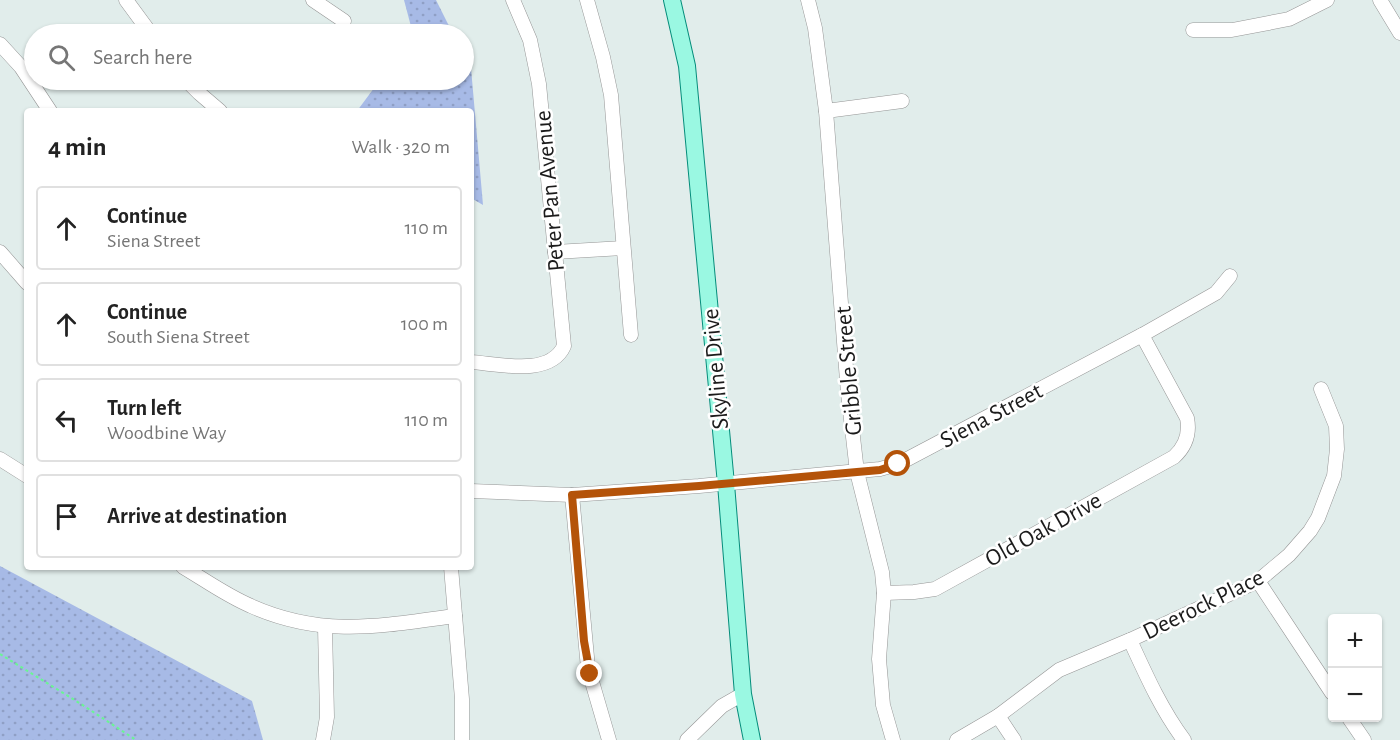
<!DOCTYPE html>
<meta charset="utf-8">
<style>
body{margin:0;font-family:"Alegreya Sans",sans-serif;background:#f2f2f2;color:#222}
.controls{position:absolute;right:18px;bottom:18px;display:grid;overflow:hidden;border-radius:6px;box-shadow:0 2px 4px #0004}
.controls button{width:54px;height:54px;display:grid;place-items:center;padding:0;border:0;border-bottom:2px solid #e0e0e0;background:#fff;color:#222;font:30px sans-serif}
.stop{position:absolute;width:18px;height:18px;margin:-14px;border:4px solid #b45309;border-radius:50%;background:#fff}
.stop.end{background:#b45309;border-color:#fff;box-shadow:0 2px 6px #0008}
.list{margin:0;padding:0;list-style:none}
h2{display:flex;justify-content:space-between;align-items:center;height:78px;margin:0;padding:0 24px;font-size:26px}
h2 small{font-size:20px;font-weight:400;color:#767676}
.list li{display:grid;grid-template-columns:39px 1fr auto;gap:18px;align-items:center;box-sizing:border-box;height:84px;margin:0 12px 12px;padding:0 12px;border:2px solid #e0e0e0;border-radius:6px}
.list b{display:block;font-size:22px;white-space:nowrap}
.list p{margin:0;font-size:20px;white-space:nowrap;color:#767676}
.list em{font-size:20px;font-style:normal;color:#767676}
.icon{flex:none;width:33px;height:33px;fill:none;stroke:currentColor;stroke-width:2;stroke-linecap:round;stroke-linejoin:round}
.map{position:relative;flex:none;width:1400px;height:740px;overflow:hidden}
.search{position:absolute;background:#fff;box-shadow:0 2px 4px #0004;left:24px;top:24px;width:450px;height:66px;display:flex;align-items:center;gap:15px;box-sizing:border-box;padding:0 21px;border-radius:33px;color:#767676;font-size:22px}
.panel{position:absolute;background:#fff;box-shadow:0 2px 4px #0004;left:24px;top:108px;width:450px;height:462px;border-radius:6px}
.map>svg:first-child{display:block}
.grass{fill:url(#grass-dots)}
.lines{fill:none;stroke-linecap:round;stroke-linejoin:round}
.minor-casing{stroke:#959595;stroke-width:15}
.major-casing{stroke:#058d7b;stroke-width:18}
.path{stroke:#6af594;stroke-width:2;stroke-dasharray:3 3;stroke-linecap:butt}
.minor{stroke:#fff;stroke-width:14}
.major{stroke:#9af8e2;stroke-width:16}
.route{stroke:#b45309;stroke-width:8}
.labels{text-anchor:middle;stroke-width:5;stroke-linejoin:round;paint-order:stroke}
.street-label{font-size:24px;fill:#1b1b1b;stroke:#fff}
</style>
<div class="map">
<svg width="1400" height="740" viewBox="0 0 1400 740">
<defs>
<pattern id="grass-dots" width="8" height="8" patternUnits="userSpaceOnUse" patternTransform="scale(1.5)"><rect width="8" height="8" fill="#a7bae6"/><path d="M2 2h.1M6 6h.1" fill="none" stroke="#8f9fc5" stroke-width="1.8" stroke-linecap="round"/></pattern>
</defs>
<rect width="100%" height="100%" fill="#e1edeb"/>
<!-- grass -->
<g class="grass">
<polygon points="404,0 436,0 453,34 413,34"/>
<polygon points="464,54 471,68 483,205 471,198 471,111 357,111 380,80 464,80"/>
<polygon points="0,566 252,701 263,740 0,740"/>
</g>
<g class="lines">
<defs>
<g id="minor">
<polyline points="126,0 151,34"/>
<polyline points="313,0 344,21"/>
<polyline points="587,0 603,57 611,95 631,335"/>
<polyline points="808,0 815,28 826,111 848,393 857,472 882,572 884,593 879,659 883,705 893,740"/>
<polyline points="1380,0 1400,33"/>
<polyline points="1193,30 1232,30 1289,19 1327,0"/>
<polyline points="0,44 21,67 50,111"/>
<polyline points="186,80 199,93 220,111"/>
<polyline points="826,111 902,101"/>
<polyline points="0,252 27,283"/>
<polyline points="555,252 623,248"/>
<path d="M 471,362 C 499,364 550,377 564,346 L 539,84 L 530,40 L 513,0"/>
<polyline points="0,459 27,476"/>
<polyline points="471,491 572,495 699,486 880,469 898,464 1142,335 1216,293 1230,276"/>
<polyline points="572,495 588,668 609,740"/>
<path d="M 183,567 C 205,580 227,596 251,606 C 323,638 381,626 455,616"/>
<polyline points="451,567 462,699 462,740"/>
<polyline points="1258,581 1332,693"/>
<path d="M 884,593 L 914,592 L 935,589 L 1174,457 C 1186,446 1190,433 1187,418 L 1142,335"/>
<path d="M 1130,640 C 1146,675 1161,709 1184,740"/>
<polyline points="998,716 1014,740"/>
<polyline points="1349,718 1364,740"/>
<polyline points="323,740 327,717 325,627"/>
<polyline points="687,740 722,706 743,694"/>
<polyline points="957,740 998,716 1059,670 1130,640 1258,581 1289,555 1310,531 1318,518 1334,476 1337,449 1336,426 1321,389"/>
</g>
<polyline id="major" points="672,0 687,66 726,484 743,694 752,740"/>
</defs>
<!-- minor casing -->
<use href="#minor" class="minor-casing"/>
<!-- major casing -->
<use href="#major" class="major-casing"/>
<!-- path -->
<polyline class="path" points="0,654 81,704 136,740"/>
<!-- minor -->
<use href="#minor" class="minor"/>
<!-- major -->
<use href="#major" class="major"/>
</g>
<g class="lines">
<!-- route -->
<polyline class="route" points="590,674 584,641 572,495 699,486 857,472 880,470 898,464"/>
</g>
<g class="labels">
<!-- street labels -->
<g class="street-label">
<text transform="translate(549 191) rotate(-95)" y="8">Peter Pan Avenue</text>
<text transform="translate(715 369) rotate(-95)" y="8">Skyline Drive</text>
<text transform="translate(848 371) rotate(-95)" y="8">Gribble Street</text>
<text transform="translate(991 415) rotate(-28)" y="8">Siena Street</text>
<text transform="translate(1043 529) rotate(-29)" y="8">Old Oak Drive</text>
<text transform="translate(1203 604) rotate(-26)" y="8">Deerock Place</text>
</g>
</g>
</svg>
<div class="controls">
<button>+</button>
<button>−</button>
</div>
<div class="stop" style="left:898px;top:464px"></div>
<div class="stop end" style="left:590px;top:674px"></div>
<div class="search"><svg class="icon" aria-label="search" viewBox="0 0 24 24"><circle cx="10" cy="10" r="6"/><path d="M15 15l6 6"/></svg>Search here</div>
<section class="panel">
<h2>4 min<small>Walk · 320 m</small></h2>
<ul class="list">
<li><svg class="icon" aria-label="ahead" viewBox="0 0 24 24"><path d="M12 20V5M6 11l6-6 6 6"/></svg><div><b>Continue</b><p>Siena Street</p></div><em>110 m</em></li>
<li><svg class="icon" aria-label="ahead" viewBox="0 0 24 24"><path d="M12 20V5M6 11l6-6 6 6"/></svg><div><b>Continue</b><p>South Siena Street</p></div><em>100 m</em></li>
<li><svg class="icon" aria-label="left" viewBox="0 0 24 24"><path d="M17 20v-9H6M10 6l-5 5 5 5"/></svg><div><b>Turn left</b><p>Woodbine Way</p></div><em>110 m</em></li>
<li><svg class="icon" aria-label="arrive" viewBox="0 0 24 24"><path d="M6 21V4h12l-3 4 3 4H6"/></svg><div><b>Arrive at destination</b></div></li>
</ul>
</section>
</div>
